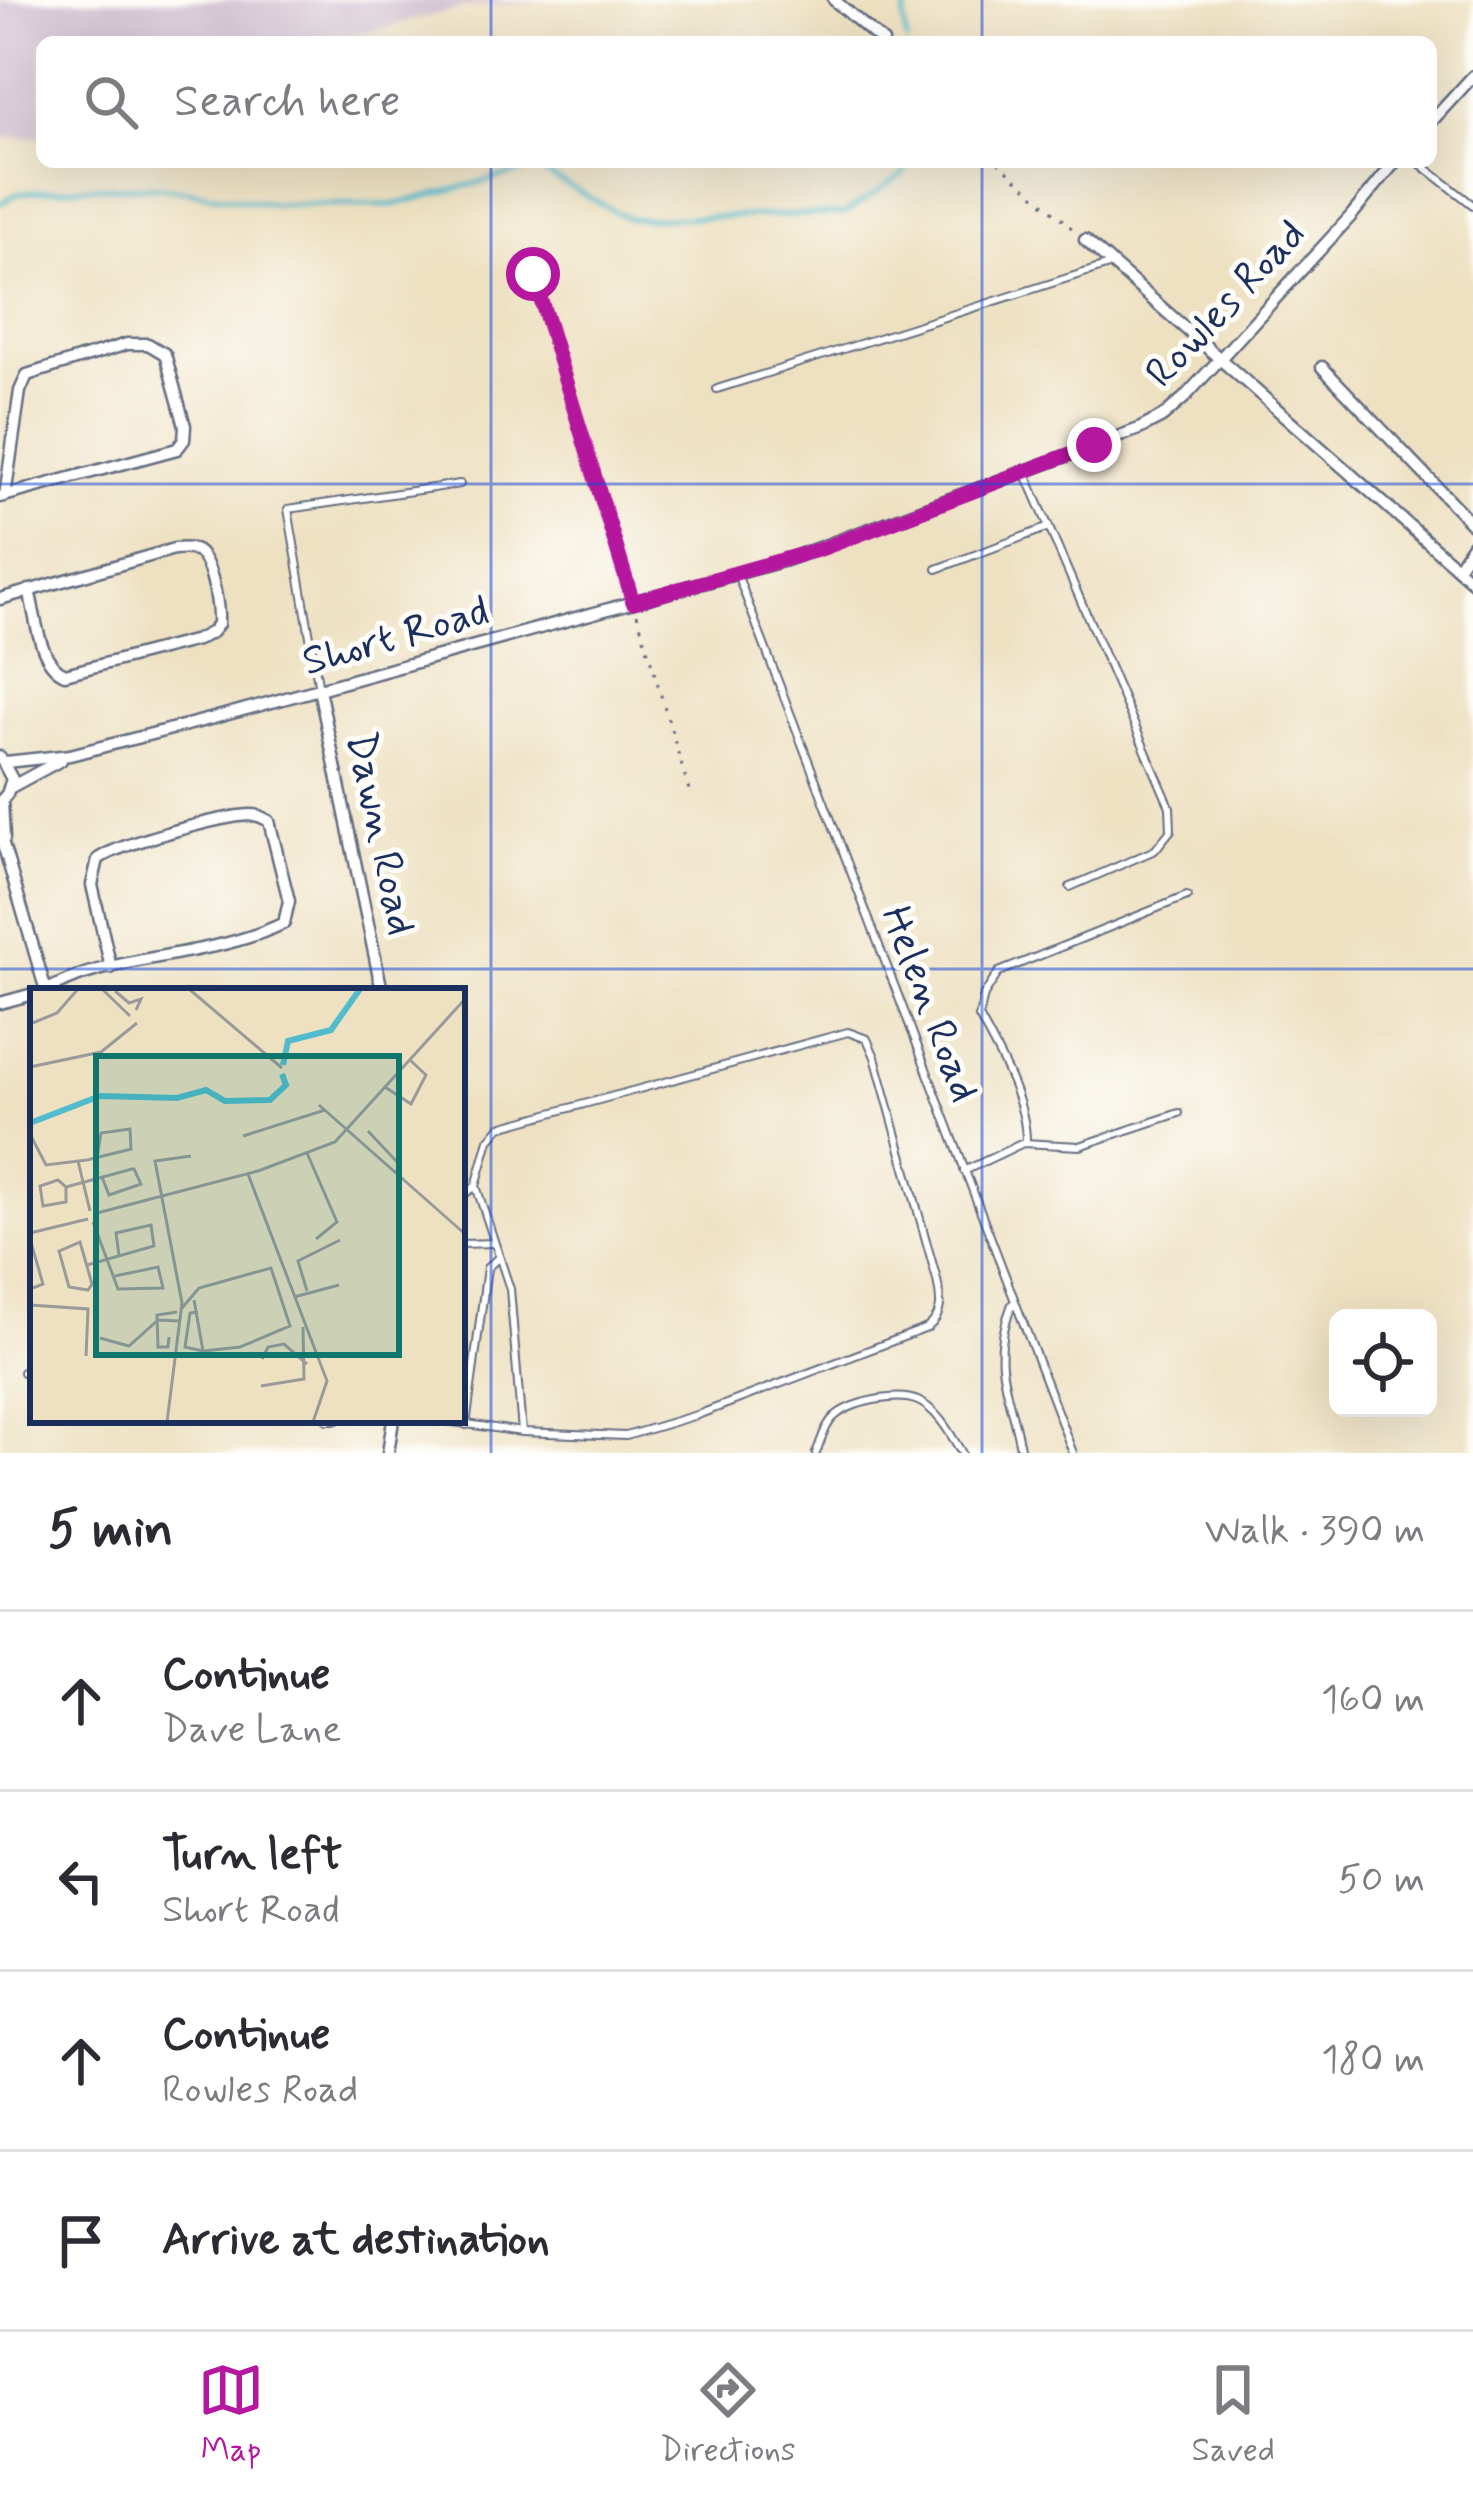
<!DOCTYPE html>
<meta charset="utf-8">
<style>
body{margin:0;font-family:Mynerve,sans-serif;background:#f7f7f7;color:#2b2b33}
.controls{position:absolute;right:36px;bottom:36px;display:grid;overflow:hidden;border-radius:18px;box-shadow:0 12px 48px #0002}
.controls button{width:108px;height:108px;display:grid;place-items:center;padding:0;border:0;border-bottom:3px solid #e1e1e2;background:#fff;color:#2b2b33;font:60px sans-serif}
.stop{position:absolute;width:36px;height:36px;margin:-27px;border:9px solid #b5179e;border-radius:50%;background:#fff}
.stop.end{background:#b5179e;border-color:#fff;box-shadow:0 3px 12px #0008}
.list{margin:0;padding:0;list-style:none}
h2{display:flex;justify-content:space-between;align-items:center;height:156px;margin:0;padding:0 48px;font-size:51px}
h2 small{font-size:39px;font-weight:400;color:#7c7c81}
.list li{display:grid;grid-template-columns:78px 1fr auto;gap:36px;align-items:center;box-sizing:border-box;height:180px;padding:0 48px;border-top:3px solid #e1e1e2}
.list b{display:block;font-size:45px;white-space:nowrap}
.list p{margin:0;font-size:39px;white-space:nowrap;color:#7c7c81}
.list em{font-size:39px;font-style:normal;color:#7c7c81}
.icon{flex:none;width:66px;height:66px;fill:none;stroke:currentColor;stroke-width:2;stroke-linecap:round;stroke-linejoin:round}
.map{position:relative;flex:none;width:1473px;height:1453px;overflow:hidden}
.search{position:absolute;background:#fff;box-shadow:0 12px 48px #0002;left:36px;right:36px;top:36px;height:132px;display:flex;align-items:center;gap:30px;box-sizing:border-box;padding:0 42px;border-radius:18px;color:#7c7c81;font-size:45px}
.sheet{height:876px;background:#fff}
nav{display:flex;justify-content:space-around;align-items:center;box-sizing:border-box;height:168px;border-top:3px solid #e1e1e2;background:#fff;font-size:33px;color:#7c7c81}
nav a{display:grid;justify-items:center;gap:6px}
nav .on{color:#b5179e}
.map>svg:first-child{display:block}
.industrial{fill:#cfbdcf}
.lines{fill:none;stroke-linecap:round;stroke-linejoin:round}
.stream{stroke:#52bcce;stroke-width:4.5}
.lane-casing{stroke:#656d81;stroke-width:10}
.street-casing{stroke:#656d81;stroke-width:15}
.path{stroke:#656d81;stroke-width:3;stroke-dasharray:3 9;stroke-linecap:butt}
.lane{stroke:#fff;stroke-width:6}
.street{stroke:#fff;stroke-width:10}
.route{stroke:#b5179e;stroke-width:15}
.grid{fill:none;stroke:#1d4ed8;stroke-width:3;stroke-opacity:0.55}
.labels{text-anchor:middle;stroke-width:10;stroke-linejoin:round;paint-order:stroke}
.street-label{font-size:42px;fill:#1b2f5e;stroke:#fdfcf7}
.inset-river{fill:none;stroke:#52bcce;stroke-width:6}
.inset-road{fill:none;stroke:#9a9a9a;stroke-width:3}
.view{fill:#0f766e;fill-opacity:0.15;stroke:#0f766e;stroke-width:6}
.inset-edge{fill:none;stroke:#1b2f5e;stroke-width:6}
</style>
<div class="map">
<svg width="1473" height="1453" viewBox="0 0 1473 1453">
<rect width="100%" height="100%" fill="#fdfcf7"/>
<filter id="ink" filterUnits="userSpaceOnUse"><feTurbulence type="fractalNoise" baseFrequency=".00833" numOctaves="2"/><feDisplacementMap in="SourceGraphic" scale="24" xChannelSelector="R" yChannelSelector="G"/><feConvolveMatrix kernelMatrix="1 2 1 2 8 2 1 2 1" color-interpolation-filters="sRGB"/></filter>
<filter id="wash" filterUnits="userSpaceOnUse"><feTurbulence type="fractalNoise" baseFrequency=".004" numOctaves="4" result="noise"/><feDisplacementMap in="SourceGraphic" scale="48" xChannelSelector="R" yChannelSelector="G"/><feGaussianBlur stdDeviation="2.7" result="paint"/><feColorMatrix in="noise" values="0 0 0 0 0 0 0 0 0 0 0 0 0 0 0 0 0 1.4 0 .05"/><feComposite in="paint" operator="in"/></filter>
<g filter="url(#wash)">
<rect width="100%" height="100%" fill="#eee1c2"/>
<!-- industrial -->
<polygon class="industrial" points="0,0 551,0 466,7 327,42 42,42 42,137 0,138"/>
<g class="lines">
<!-- stream -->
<g class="stream">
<polyline points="907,42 904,20 908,0"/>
<polyline points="0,203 19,193 85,187 161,187 270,204 393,205 536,168 629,219 844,214 902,175 910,162"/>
</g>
</g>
</g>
<g filter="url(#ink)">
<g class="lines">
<defs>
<g id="lane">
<polyline points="1418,162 1473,205"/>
<polyline points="717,389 1112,264"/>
<polyline points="1025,472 1170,807 1171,830 1155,850 1070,887"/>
<polyline points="937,569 1049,527"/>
<polyline points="737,574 1073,1453"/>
<polyline points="319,689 288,509 460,484"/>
<path d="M 1026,1143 C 1027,1102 998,1052 979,1017 L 984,995 L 999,972 L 1187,896"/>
<polyline points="964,1171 1023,1143 1080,1146 1179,1113"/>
<path d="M 462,1196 L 476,1186 L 489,1140 L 500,1127 L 848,1032 L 867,1039 L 875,1057 L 937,1280 C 941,1300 944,1315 927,1328 L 700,1414 L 626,1436 L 522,1432 L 510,1289 L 476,1186"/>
<polyline points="462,1244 494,1243"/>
<path d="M 1012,1304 C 988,1365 1011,1394 1021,1453"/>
<polyline points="23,1372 33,1376"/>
<polyline points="327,1420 337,1420"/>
<polyline points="439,1420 522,1432"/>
<polyline points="466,1425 487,1268 499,1257"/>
<path d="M 816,1453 C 821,1442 824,1427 833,1418 C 849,1402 897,1392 918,1401 C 938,1410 951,1435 962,1453"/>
</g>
<g id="street">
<polyline points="834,0 883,42"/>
<polyline points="1431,122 1473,76"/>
<polyline points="1085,240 1473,582"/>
<polyline points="1322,367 1473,525"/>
<polyline points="0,497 177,449 184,440 185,426 165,354 148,344 127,344 27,375 20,391 5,496"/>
<polyline points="1457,568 1473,544"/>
<path d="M 0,599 L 174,549 C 184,548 195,547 202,556 C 213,570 219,607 218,624 L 212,632 L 197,640 L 65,674 C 38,663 36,616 29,590"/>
<polyline points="319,689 382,991"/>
<polyline points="0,757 12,779 7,794 0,802"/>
<polyline points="6,762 70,755 210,719 786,560 1139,429 1162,417 1184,398 1351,216 1395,162"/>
<polyline points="11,787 61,760"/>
<polyline points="2,800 4,839"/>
<polyline points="0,834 46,991"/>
<path d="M 44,991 C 59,985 73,977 88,973 C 152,953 223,953 284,923 L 289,901 L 269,821 C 261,817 259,815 250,815 C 222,816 119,844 98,859 L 92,885 L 111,968"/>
<polyline points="0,1003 33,994"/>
<polyline points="388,1453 393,1420"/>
</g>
</defs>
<!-- lane casing -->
<use href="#lane" class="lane-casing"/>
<!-- street casing -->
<use href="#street" class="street-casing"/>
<!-- path -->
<g class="path">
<polyline points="998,162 1075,231"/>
<polyline points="533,274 630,587"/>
<polyline points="637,614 689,790"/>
</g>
<!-- lane -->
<use href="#lane" class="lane"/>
<!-- street -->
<use href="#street" class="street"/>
</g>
</g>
<g class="lines" filter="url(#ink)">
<!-- route -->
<polyline class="route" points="533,274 633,602 821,549 1094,445"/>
</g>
<!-- grid -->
<path class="grid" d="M 491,0 L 491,42M 982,0 L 982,42M 491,162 L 491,1453M 982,162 L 982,1453M 0,484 L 1473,484M 0,969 L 1473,969"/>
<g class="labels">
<!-- street labels -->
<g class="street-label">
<text transform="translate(1224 302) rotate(-47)" y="15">Rowles Road</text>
<text transform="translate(395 634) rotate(-16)" y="15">Short Road</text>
<text transform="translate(383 833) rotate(78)" y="15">Dawn Road</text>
<text transform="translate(932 1003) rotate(69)" y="15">Helen Road</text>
</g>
</g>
<!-- overview -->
<g transform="translate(30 988)">
<rect width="435" height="435" fill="#eee1c2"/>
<path class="inset-river" d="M 253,77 L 258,53 L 301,42 L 330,1M 0,135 L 70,108 L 147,110 L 176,102 L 195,113 L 240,112 L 256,97 L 252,86"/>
<path class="inset-road" d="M 72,1 L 100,28M 159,1 L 252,80M 85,3 L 99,15 L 111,11 L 106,22M 0,36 L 27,25 L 48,1M 0,79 L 71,64 L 107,35M 355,99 L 381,116 L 396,87 L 380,72M 289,117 L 435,246M 338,143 L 369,176 L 366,185M 0,146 L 16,177 L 57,172 L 101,161 L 100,141 L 71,145 L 67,170M 213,148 L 295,122M 277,165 L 307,234 L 286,251M 48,173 L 60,223M 218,186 L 297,393 L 283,434M 36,199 L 36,214 L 13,218 L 10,198 L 28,192 L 36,199 L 102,181 L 104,181 L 111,196 L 79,207 L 72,189M 67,225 L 228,183 L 305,154 L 435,11M 63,234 L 88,301 L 133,300 L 128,279 L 85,288M 0,245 L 58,231M 0,251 L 13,296 L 0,301M 50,254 L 62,296 L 58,302 L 39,299 L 29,263 ZM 57,277 L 124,258 L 121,237 L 86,245 L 89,267M 277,303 L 268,273 L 310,252M 264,309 L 309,297M 0,317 L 58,321 L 56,368M 152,320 L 169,300 L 241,280 L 260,338 L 210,359 L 173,363 L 164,312M 168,324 L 160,325 L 155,359 L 173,363M 139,349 L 138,359 L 128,359 L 127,327 L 147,324M 70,350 L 99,358 L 128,332 L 150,333M 232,371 L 238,359 L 254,356 L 277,376M 231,398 L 274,391 L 273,339M 137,434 L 152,315 L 125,173 L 161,168"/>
<path class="view" d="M 66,68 L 369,68 L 369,367 L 66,367 Z"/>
<rect width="435" height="435" class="inset-edge"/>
</g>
</svg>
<div class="controls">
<button><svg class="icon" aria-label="locate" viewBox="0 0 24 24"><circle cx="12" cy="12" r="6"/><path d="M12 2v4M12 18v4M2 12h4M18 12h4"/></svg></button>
</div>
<div class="stop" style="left:533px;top:274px"></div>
<div class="stop end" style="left:1094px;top:445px"></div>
<div class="search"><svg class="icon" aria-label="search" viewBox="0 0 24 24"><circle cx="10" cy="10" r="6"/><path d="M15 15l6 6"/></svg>Search here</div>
</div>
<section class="sheet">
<h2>5 min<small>Walk · 390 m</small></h2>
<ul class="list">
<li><svg class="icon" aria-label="ahead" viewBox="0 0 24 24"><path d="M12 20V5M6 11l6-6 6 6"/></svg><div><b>Continue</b><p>Dave Lane</p></div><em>160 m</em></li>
<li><svg class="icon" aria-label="left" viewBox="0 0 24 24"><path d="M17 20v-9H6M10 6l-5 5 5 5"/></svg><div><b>Turn left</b><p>Short Road</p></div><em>50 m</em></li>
<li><svg class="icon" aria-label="ahead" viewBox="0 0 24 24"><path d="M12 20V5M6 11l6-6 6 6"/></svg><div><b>Continue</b><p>Rowles Road</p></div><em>180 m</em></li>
<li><svg class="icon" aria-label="arrive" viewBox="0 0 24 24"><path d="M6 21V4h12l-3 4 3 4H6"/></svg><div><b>Arrive at destination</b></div></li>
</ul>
</section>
<nav>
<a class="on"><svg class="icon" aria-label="map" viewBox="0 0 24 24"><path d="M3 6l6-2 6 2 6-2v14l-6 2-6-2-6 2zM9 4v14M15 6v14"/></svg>Map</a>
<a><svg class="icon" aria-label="directions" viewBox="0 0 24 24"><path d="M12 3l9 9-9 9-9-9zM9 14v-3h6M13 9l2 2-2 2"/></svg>Directions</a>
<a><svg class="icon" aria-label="saved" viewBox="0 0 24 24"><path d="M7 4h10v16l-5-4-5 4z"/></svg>Saved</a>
</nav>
